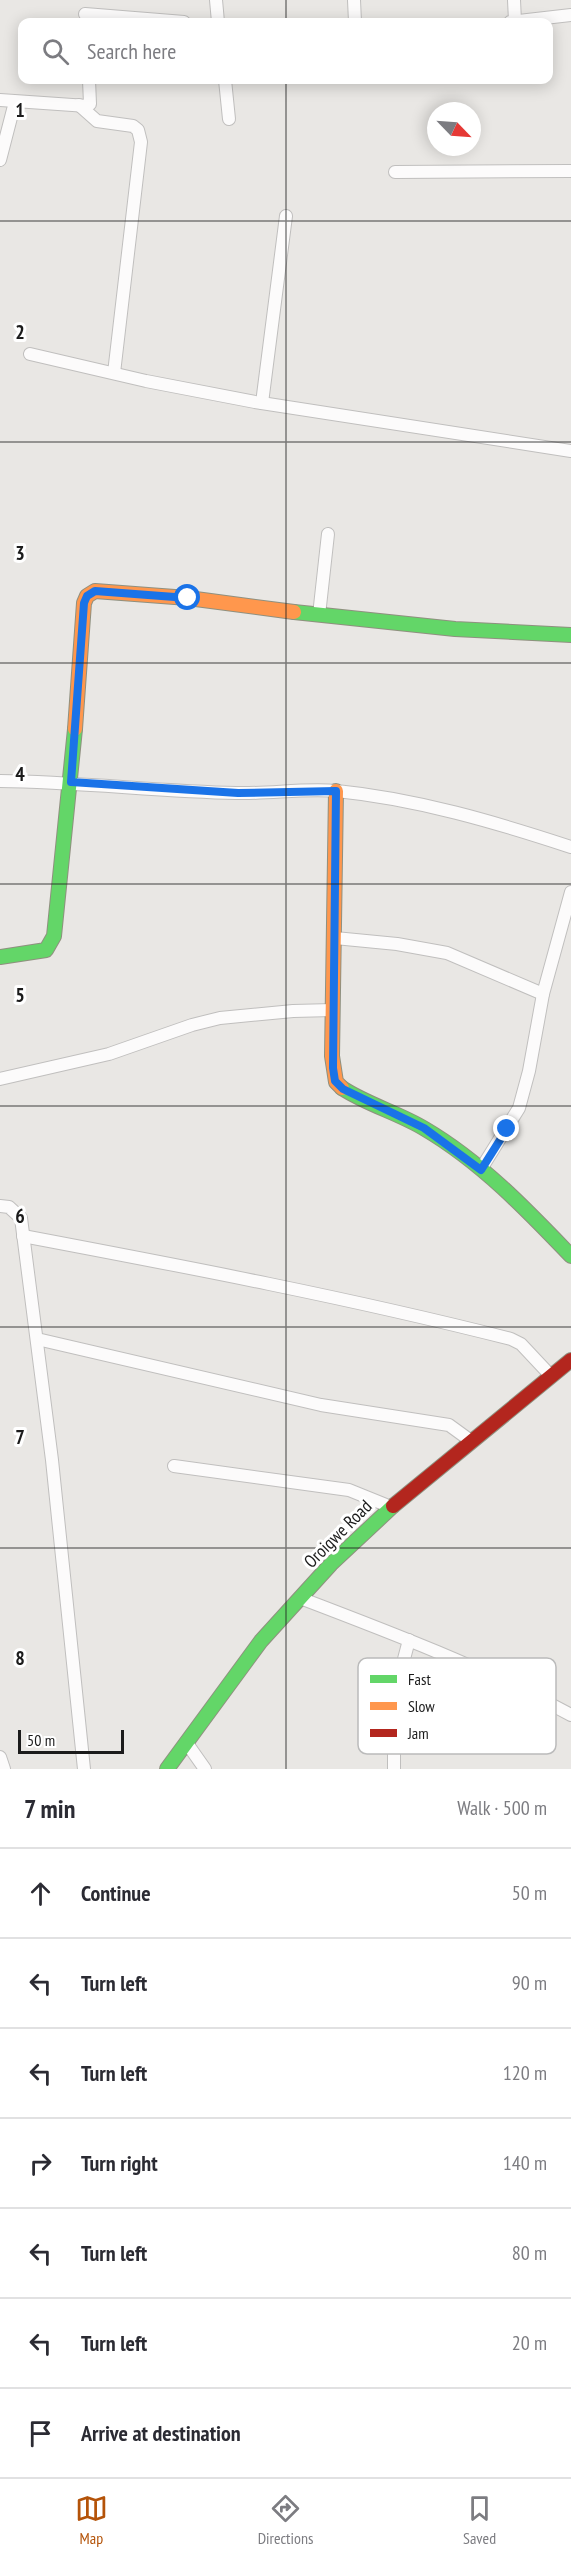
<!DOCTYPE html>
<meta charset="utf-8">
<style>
body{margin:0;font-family:"PT Sans Narrow",sans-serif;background:#f2f2f3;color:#2b2b33}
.compass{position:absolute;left:427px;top:102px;width:54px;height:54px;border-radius:50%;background:#fff;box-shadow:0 3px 15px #0003;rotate:115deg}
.scale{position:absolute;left:18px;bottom:15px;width:106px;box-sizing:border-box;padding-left:6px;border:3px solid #1b1b1b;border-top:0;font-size:16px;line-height:21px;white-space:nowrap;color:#1b1b1b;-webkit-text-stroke:4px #fff;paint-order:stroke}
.stop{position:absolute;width:18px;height:18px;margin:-14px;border:4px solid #1a73e8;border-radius:50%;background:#fff}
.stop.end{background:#1a73e8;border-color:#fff;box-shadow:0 2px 6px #0008}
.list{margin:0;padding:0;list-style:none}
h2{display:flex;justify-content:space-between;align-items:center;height:78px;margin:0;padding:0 24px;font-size:26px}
h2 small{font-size:20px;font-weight:400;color:#7c7c81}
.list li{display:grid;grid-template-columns:39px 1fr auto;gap:18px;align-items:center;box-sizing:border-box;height:90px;padding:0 24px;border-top:2px solid #e1e1e2}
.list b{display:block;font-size:22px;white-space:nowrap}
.list em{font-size:20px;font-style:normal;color:#7c7c81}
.icon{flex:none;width:33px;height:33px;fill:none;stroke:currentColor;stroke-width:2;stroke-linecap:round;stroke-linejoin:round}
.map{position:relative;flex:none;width:571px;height:1769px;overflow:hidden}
.search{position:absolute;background:#fff;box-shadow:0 3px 15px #0003;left:18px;right:18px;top:18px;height:66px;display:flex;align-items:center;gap:15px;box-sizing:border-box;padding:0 21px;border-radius:12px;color:#7c7c81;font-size:22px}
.sheet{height:708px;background:#fff}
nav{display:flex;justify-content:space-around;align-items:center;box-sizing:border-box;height:84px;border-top:2px solid #e1e1e2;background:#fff;font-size:16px;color:#7c7c81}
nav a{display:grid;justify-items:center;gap:3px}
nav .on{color:#b45309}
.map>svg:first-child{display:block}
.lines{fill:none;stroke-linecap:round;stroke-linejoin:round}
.street-casing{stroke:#c0bfbe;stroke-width:14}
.fast-casing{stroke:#8f907f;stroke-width:16}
.slow-casing{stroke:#8f907f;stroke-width:16}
.jam-casing{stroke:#8f907f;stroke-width:16}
.street{stroke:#fcfbfb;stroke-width:12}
.fast{stroke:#63d668;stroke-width:14}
.slow{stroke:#ff974d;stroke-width:14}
.jam{stroke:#b3261e;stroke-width:14}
.route{stroke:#1a73e8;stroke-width:8}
.grid{fill:none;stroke:#1b1b1b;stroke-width:1.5;stroke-opacity:0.55}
.labels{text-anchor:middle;stroke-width:6;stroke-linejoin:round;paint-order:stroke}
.street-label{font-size:18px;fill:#1b1b1b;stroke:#fff}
.key{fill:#fff;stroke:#bbb;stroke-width:1.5}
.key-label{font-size:16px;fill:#1b1b1b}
.grid-label{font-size:20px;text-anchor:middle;font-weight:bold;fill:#1b1b1b;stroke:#fff;stroke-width:6;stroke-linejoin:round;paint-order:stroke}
</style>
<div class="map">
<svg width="571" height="1769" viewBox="0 0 571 1769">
<rect width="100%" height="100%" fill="#e9e7e4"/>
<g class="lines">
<defs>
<g id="street">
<polyline points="216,0 218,22"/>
<polyline points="354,0 355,22"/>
<polyline points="514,0 515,21"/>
<polyline points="85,14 184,22"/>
<polyline points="510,22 571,15"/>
<polyline points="225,80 229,119"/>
<polyline points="0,100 87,106 90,104 89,80"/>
<polyline points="79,105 97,121 133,126 138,130 141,142 114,373"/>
<polyline points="0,160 15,102"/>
<polyline points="395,172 571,171"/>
<polyline points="30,354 146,381 255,402 571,451"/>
<polyline points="262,403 286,216"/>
<polyline points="319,615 328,534"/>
<path d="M 0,781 C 79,782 157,791 236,793 C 270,794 304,788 337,791 C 417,799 495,822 571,847"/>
<polyline points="335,938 397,944 447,953 543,994"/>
<polyline points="0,1079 109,1054 192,1025 220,1018 293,1011 333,1010"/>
<polyline points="481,1169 519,1108 529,1071 543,994 571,892"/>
<polyline points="0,1206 9,1207 21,1218 52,1460 84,1769"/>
<path d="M 23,1236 C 187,1267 350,1298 511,1339 L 521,1344 L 551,1376"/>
<polyline points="37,1339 321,1405 449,1425 471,1441"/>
<polyline points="174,1466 349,1490 391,1507"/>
<path d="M 300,1598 C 392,1633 484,1668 571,1715"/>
<polyline points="186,1742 205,1769"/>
<polyline points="0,1757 4,1769"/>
<polyline points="394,1769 394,1697 409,1640"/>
</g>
<g id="fast">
<polyline points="294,612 455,629 571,635"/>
<polyline points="0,957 46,950 54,936 75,729"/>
<path d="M 342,1088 C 368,1105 399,1113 425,1129 C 481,1162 527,1210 571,1256"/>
<polyline points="167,1769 261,1641 331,1564 393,1506"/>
</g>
<g id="slow">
<polyline points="75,729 84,603 87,596 95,591 188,598 294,612"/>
<polyline points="336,791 332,1056 336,1082 342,1088"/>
</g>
<polyline id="jam" points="393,1506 571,1360"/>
</defs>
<!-- street casing -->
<use href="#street" class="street-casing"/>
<!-- fast casing -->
<use href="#fast" class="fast-casing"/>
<!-- slow casing -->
<use href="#slow" class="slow-casing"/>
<!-- jam casing -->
<use href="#jam" class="jam-casing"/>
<!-- street -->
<use href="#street" class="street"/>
<!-- fast -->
<use href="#fast" class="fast"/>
<!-- slow -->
<use href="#slow" class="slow"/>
<!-- jam -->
<use href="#jam" class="jam"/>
</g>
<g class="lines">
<!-- route -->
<polyline class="route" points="188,598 95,591 87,596 84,603 71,782 238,793 336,791 333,1068 335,1081 343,1089 424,1128 481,1170 507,1129"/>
</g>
<!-- grid -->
<path class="grid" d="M 286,0 L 286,22M 286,80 L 286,1769M 0,221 L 571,221M 0,442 L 571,442M 0,663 L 571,663M 0,884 L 571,884M 0,1106 L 571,1106M 0,1327 L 571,1327M 0,1548 L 571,1548"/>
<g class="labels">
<!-- street labels -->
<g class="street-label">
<text transform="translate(338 1534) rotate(-45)" y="6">Oroigwe Road</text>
</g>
</g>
<!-- legend -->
<rect x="358" y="1658" width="198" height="96" rx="9" class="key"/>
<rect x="370" y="1675" width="27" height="8" fill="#63d668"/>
<rect x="370" y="1702" width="27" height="8" fill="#ff974d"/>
<rect x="370" y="1729" width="27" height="8" fill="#b3261e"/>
<g class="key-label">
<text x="408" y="1685">Fast</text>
<text x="408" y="1712">Slow</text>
<text x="408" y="1739">Jam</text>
</g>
<g class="grid-label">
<text x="20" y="117">1</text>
<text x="20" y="339">2</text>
<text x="20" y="560">3</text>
<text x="20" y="781">4</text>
<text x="20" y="1002">5</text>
<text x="20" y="1223">6</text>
<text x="20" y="1444">7</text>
<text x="20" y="1665">8</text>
</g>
</svg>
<svg class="compass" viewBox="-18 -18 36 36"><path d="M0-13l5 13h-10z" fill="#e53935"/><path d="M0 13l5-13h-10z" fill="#7c7c81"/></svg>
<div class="scale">50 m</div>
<div class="stop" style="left:188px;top:598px"></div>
<div class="stop end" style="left:507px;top:1129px"></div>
<div class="search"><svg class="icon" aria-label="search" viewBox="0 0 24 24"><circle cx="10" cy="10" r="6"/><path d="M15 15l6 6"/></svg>Search here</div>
</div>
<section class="sheet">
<h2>7 min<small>Walk · 500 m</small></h2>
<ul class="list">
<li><svg class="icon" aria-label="ahead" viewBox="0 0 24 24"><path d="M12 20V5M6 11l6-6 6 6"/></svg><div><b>Continue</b></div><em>50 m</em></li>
<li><svg class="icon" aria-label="left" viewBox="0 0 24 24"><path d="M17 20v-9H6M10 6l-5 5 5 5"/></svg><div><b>Turn left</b></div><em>90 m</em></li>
<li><svg class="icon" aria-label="left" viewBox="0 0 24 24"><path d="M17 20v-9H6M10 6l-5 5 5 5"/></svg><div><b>Turn left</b></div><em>120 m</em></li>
<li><svg class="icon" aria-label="right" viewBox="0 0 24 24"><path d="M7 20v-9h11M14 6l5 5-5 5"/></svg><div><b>Turn right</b></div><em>140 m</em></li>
<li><svg class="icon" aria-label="left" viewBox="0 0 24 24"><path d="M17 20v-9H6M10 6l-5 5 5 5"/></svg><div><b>Turn left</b></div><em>80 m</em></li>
<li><svg class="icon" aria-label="left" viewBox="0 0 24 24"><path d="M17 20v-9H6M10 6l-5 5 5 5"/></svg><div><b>Turn left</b></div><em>20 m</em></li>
<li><svg class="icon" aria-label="arrive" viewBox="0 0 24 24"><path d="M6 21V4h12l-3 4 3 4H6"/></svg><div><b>Arrive at destination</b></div></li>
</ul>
</section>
<nav>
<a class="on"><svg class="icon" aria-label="map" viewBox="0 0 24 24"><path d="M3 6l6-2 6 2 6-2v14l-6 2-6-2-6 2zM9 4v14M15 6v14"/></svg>Map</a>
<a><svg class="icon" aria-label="directions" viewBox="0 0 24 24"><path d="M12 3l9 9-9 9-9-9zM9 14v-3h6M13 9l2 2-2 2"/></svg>Directions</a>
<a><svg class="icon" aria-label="saved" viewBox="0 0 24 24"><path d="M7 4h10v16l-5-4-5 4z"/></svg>Saved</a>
</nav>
